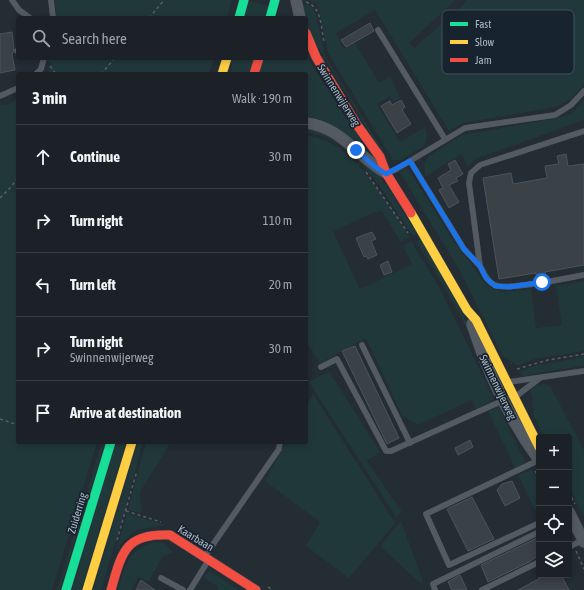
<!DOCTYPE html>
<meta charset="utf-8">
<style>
body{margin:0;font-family:"Asap Condensed",sans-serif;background:#24292f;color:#f1f3f6}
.controls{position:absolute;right:12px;bottom:12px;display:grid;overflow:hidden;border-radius:4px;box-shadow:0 2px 6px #0003}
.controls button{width:36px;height:36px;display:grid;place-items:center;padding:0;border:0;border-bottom:1px solid #393e44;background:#1b2127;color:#f1f3f6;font:20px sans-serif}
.stop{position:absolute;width:12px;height:12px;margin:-9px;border:3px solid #1a73e8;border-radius:50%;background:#fff}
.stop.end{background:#1a73e8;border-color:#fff;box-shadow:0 1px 4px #0008}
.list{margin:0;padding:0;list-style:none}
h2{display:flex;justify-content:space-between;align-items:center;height:52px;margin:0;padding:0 16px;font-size:17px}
h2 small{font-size:13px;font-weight:400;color:#a0a3a7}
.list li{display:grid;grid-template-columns:26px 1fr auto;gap:12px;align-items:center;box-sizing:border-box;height:64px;padding:0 16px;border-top:1px solid #393e44}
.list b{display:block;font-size:15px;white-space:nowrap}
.list p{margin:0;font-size:13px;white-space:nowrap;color:#a0a3a7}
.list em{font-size:13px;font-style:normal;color:#a0a3a7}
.icon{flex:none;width:22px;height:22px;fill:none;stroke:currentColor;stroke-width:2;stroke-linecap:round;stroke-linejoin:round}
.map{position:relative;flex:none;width:584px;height:590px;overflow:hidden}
.search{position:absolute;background:#1b2127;box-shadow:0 2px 6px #0003;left:16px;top:16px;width:292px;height:44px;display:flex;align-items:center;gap:10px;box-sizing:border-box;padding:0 14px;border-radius:4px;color:#a0a3a7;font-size:15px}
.panel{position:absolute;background:#1b2127;box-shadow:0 2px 6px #0003;left:16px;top:72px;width:292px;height:372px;border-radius:4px}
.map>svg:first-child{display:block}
.green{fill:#21383a}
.building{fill:#3a4147;stroke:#4b545c}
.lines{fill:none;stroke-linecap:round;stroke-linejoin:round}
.lane-casing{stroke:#42484e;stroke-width:6}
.street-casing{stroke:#42484e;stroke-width:12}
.fast-casing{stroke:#42484e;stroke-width:10}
.slow-casing{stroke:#42484e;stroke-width:10}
.jam-casing{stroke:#42484e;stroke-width:10}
.path{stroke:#575f66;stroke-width:1.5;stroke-dasharray:3 3;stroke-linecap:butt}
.lane{stroke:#545a62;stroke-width:5.5}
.street{stroke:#545a62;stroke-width:11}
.fast{stroke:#16e098;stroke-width:9}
.slow{stroke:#ffcf43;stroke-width:9}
.jam{stroke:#f24e42;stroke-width:9}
.route{stroke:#1a73e8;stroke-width:5}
.labels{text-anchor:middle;stroke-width:3.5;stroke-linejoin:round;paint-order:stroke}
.street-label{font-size:11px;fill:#acb9c7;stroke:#17232e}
.key{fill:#17232e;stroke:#44505c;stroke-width:1}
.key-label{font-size:11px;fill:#acb9c7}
</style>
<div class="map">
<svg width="584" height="590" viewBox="0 0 584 590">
<rect width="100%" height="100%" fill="#242c34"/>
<!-- green -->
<g class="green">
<polygon points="55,0 232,0 227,18 56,18"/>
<polygon points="308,0 456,0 409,43 414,48 463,5 466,0 584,0 584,84 571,99 556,107 463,123 449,131 375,10 336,33 344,49 355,43 379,83 390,76 400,98 393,101 390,96 377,104 400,142 425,127 427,135 425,145 401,160 393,160 328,53 318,5"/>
<polygon points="249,1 269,6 266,18 244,18"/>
<polygon points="302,4 310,5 315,11 325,56 389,161 385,159 308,30 306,18 303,18"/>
<path d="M 306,56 L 365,147 L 362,148 C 339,132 337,121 306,116 L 306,74 L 257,74 L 261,58 L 306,58 Z"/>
<polygon points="48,58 214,58 209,74 47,74 52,64 47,61"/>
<polygon points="233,58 255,58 250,74 230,74"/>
<polygon points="18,99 18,442 97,442 52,590 0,590 0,105 9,104"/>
<polygon points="584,100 584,120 475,159 468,167 461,154 425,177 424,163 430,155 462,135 558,118 571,114"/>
<path d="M 306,128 L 328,134 L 375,171 L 389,189 L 417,234 L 413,236 C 386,197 358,139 306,132 Z"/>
<path d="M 306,136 C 351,137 387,204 410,237 L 401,242 L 382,211 L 372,213 L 333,232 L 360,289 L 412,264 L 403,246 L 411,241 L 440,289 L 494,399 L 476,409 L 472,400 L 418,425 L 402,415 L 366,338 L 320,363 L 306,342 Z"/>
<polygon points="407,167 451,237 486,285 501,292 531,289 536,328 562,325 556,286 584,281 584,351 534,359 518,366 502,355 459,269 400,173"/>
<path d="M 421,239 L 465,318 L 483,365 L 481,365 C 474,352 471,339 465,326 C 451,296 433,269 416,241 Z"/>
<polygon points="584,357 584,366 537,373 524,377 521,373 521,371 533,366"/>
<polygon points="329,371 380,452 367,461 402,512 396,517 309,382"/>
<polygon points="546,384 551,388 584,450 584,517 569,487 569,437 544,437 533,414 532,396 530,390 537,385"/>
<polygon points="313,394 395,523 349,578 306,546 320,522 265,481 286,442 306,442 306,407"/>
<polygon points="498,406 525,462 515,468 488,411"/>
<polygon points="102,442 105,442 60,590 57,590"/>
<polygon points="116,442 126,442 81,590 72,590"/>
<polygon points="138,442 143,442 124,513 101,590 93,590"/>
<polygon points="146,442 171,442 140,492 142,513 128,510"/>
<polygon points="532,470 539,481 539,518 518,475"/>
<polygon points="127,513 166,525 136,530 122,542 115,553"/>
<polygon points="401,521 423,581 421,584 380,546"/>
<path d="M 154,542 L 165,543 L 173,552 L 162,557 L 149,582 L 138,577 L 132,590 L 118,590 C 126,564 126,552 154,542 Z"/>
<polygon points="210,571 239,590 217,590 218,587 203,577"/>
</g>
<!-- building -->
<g class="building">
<polygon points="370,23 374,31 346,47 341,40"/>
<polygon points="12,32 14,48 13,53 12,54 15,70 0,73 0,34"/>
<polygon points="401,100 405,107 402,110 411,124 397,133 381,106 390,101 392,105"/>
<polygon points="566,154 568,166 584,164 584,265 545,272 545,274 536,275 536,273 499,279 483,178 511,173 513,184 547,178 545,166 559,164 557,156"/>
<polygon points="455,160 463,174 456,178 458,181 449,185 459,202 449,208 439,190 443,188 438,178 451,170 448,164"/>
<polygon points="372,232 376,239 371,241 377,255 368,259 366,256 364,257 356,238"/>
<polygon points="388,261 392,272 384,275 380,265"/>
<polygon points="355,346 399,438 387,444 342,351"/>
<polygon points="470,440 473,447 458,455 455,448"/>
<polygon points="512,481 520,498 505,506 497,490 502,484"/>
<polygon points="472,497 494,539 468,551 447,509"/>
<polygon points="539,537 539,555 529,562 488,582 481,565"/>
<polygon points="460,575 467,590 452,590 448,582"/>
<polygon points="546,575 561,575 569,590 518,590"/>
<polygon points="141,580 155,590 136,590"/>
</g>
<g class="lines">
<defs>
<g id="lane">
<polyline points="12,0 19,10 30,18"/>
<polyline points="51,0 53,18"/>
<polyline points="378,30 445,139"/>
<polyline points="17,51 18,51"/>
<polyline points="36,74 41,69 44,58"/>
<polyline points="0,96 18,88"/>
<path d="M 584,131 L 480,165 L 471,173 L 469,183 L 480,266 C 484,273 487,282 495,285 C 508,291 567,278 584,275"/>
<polyline points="410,161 464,249 480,266"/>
<polyline points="387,173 395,170 465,128 555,115 571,105 584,91"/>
<polyline points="362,345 410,443"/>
<polyline points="321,367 337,359 386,451 391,451 504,400"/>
<polyline points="509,382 584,371"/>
<polyline points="515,397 540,378"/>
<polyline points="539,460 426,514 449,565 539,523"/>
<polyline points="569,547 583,540"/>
<polyline points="205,556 279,449 280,442"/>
<polyline points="161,578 183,590"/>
<polyline points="190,590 208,561"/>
<polyline points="435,590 433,584 539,532"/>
<polyline points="482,590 539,562"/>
</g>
<g id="street">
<polyline points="296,0 300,18"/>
<path d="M 306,123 C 340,126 359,158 386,173"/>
<path d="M 472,324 C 487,371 509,419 539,460"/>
<polyline points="569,512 584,542"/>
</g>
<g id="fast">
<polyline points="239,18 244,0"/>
<polyline points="270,18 275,0"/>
<polyline points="66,590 111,442"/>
</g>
<g id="slow">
<polyline points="222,74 227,58"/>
<polyline points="411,213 467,310 476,320 539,447"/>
<polyline points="87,590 132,442"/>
</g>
<g id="jam">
<polyline points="306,33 316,57 357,125 380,157 386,173 411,213"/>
<polyline points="254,74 259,58"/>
<path d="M 111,590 C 122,552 125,533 170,535 L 256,590"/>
</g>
</defs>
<!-- lane casing -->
<use href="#lane" class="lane-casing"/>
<!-- street casing -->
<use href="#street" class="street-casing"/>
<!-- fast casing -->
<use href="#fast" class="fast-casing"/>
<!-- slow casing -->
<use href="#slow" class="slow-casing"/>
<!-- jam casing -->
<use href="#jam" class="jam-casing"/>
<!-- path -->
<g class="path">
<path d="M 306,2 C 322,7 321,28 324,42"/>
<polyline points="149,18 164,0"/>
<polyline points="50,66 56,74"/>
<polyline points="101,74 115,58"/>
<polyline points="366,172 408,233"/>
<polyline points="0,198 11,187 18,177"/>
<polyline points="517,369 548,360 584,354"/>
<polyline points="0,419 18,425"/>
<polyline points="535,471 539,478"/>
<polyline points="569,492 575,504"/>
<polyline points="126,511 161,522"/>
<polyline points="117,540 137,471"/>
<polyline points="576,551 584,569"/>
<polyline points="268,587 273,590"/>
</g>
<!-- lane -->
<use href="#lane" class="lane"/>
<!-- street -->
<use href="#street" class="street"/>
<!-- fast -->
<use href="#fast" class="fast"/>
<!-- slow -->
<use href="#slow" class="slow"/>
<!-- jam -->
<use href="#jam" class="jam"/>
</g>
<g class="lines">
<!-- route -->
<polyline class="route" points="356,150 374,166 386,174 410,161 464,249 480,266 486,278 495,286 510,287 542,282"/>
</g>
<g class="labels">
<!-- street labels -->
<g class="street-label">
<text transform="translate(339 95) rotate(58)" y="4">Swinnenwijerweg</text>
<text transform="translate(498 387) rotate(64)" y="4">Swinnenwijerweg</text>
<text transform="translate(77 513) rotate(-73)" y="4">Zuiderring</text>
<text transform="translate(196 538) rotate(31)" y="4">Kaarbaan</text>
</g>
</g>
<!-- legend -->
<rect x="442" y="10" width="132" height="64" rx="6" class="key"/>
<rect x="450" y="22" width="18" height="4" fill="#16e098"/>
<rect x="450" y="40" width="18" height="4" fill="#ffcf43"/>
<rect x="450" y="58" width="18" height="4" fill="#f24e42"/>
<g class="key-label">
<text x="475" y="28">Fast</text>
<text x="475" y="46">Slow</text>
<text x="475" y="64">Jam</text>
</g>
</svg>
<div class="controls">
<button>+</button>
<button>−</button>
<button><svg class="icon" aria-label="locate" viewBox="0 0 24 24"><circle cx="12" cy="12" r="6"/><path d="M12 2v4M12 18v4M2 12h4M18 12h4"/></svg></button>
<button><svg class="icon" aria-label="layers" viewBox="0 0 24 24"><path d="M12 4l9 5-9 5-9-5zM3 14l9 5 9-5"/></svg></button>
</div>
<div class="stop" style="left:542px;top:282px"></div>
<div class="stop end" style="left:356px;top:150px"></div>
<div class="search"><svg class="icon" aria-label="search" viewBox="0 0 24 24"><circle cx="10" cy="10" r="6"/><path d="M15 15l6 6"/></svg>Search here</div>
<section class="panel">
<h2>3 min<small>Walk · 190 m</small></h2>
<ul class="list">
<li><svg class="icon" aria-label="ahead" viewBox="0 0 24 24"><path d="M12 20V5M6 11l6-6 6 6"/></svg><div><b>Continue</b></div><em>30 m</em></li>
<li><svg class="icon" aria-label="right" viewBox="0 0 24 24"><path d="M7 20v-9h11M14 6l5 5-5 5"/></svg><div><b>Turn right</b></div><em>110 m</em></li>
<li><svg class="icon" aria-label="left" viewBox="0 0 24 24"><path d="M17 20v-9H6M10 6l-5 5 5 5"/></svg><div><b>Turn left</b></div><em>20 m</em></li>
<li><svg class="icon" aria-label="right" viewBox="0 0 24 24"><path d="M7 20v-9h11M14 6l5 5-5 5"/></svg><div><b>Turn right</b><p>Swinnenwijerweg</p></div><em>30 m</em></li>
<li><svg class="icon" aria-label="arrive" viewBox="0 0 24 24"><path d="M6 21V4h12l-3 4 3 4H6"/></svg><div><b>Arrive at destination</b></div></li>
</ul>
</section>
</div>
